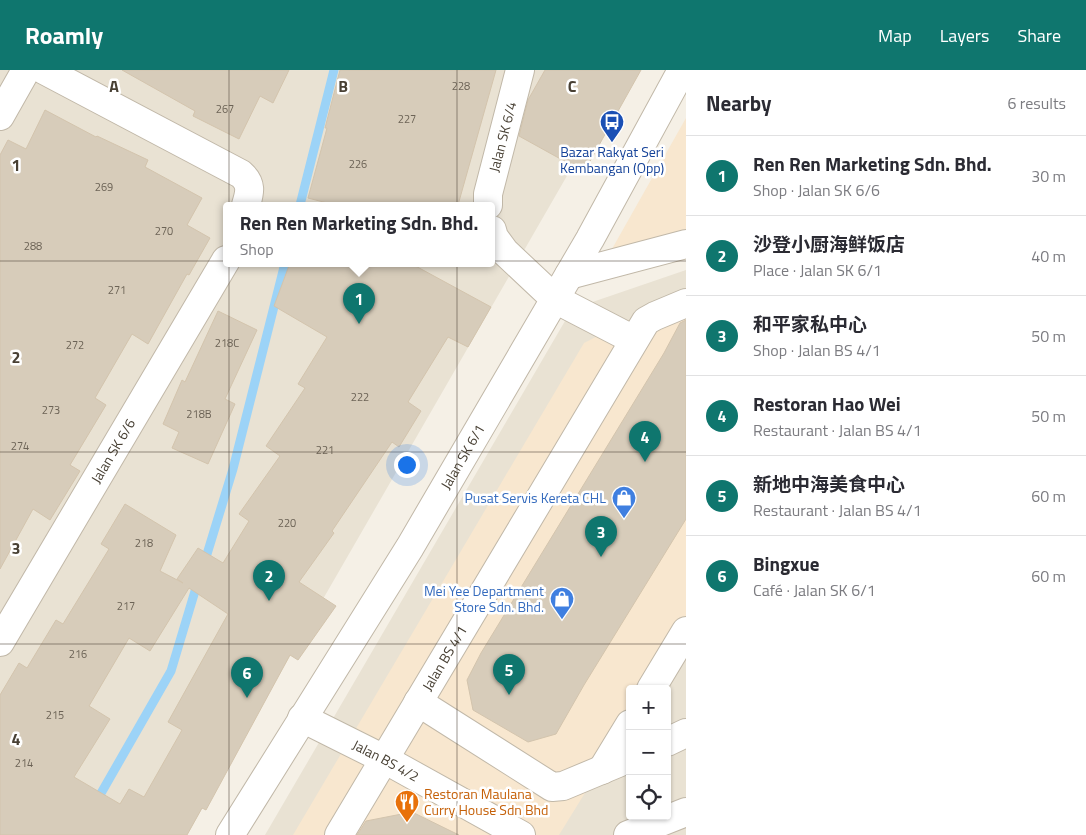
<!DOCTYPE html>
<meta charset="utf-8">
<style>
body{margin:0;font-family:"Titillium Web","Noto Sans SC",sans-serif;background:#f7f7f7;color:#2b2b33}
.controls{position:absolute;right:15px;bottom:15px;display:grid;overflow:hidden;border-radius:5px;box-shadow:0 1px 4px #0004}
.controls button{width:45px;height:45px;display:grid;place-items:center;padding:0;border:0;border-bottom:1px solid #e1e1e2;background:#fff;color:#2b2b33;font:25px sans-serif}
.you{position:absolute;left:406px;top:394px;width:18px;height:18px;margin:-12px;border:4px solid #fff;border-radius:50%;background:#1a73e8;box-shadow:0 0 0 8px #1a73e833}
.badge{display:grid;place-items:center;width:32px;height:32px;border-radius:50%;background:#0f766e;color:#fff;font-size:16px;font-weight:700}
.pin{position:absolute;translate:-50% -41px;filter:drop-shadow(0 1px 2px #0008)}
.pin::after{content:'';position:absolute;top:26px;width:18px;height:15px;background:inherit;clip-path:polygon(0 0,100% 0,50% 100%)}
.popup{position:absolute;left:223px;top:132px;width:272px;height:65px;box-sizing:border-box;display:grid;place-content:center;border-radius:5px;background:#fff;filter:drop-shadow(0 1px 4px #0005);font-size:16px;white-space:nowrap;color:#7c7c81}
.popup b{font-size:19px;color:#2b2b33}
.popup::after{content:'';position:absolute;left:50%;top:100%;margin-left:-10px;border:10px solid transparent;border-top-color:#fff}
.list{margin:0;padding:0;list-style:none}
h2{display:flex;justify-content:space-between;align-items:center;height:65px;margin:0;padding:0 20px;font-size:21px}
h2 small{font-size:16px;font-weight:400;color:#7c7c81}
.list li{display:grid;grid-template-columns:32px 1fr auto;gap:15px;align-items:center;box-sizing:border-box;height:80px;padding:0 20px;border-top:1px solid #e1e1e2}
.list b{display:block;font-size:19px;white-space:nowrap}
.list p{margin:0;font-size:16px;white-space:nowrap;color:#7c7c81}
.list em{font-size:16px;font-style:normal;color:#7c7c81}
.icon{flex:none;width:28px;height:28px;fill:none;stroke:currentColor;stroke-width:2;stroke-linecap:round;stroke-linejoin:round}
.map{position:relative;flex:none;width:686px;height:765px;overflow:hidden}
header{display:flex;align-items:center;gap:30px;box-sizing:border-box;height:70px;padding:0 25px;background:#0f766e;color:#fff}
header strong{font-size:24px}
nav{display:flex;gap:28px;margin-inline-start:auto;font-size:18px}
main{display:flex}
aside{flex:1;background:#fff}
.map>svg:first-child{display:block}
.residential{fill:#e9e2d3;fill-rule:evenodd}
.commercial{fill:#f8e7cf}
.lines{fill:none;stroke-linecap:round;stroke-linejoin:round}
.stream{stroke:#9cd3f7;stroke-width:9}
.building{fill:#d7ccba;stroke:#d3c4ad;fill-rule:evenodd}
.minor-casing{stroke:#c1b8a8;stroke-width:30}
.minor{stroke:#fff;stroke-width:28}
.grid{fill:none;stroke:#484034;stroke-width:1;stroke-opacity:0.55}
.labels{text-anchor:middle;stroke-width:5;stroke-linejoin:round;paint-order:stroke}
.number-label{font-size:11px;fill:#6c6356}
.street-label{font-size:14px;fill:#484034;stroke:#fff}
.transit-label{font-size:14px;fill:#164399;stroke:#fff}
.shop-label{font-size:14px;fill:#366cbe;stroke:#fff;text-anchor:end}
.food-label{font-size:14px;fill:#c56008;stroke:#fff;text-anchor:start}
.grid-label{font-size:16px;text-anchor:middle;font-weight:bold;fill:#484034;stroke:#fff;stroke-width:5;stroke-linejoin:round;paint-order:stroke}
</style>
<header>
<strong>Roamly</strong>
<nav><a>Map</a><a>Layers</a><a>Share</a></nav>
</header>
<main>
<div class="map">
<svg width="686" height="765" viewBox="0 0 686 765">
<rect width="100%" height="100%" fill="#f5f0e6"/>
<!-- residential -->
<g class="residential">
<path d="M 0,0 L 628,0 L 187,765 L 0,765 ZM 226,135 L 492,135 L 492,193 L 226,193 Z"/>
<path d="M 686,200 L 686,765 L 265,765 L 572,239 ZM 630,619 L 667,619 L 667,746 L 630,746 Z"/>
</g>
<!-- commercial -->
<g class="commercial">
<polygon points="686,48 686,167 608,186"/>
<polygon points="686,221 686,558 649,619 630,619 630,650 559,765 293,765 584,273"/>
</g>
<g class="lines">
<!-- stream -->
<g class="stream">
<polyline points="300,135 334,0"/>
<polyline points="204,494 233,399 285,193"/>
<polyline points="96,732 171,601 198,511"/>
</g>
</g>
<!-- building -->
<g class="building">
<polygon points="122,0 289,0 273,33 260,26 239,69 193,46 195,41"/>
<polygon points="340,0 496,0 458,135 335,135 308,128 327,58 325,58"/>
<polygon points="545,0 641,0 584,102 519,66 528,30"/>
<polygon points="45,40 96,67 97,66 148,90 145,97 202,128 187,155 210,168 189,205 187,204 148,274 132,264 95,328 106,335 70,395 80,401 50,450 33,439 0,499 0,85 8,70 26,79"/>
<path d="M 290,193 L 410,193 L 491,237 L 468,277 L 448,267 L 408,332 L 421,341 L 399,377 L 392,372 L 332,461 L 334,463 L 299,512 L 336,536 L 298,590 L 290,585 L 206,740 L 202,738 L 187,765 L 0,765 L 0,625 L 19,593 L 27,598 L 56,550 L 63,554 L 109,479 L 101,474 L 125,434 L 176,465 L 160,501 L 183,513 L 177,509 L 198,478 L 223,493 L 249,451 L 239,444 L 280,386 L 266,376 L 305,318 L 298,314 L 327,267 L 274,236 ZM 189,518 L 228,544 L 168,652 L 182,660 L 144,727 L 129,719 L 120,734 L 74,707 L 110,649 L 89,636 L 129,568 L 150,581 Z"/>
<polygon points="218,241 257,260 225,329 235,334 208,394 172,378 179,362 163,354 182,310 185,312"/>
<polygon points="686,250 686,449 584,615 556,664 528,672 473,640 467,610 481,583 664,283 680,253"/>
<polygon points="412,742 459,765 357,765 366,751"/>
</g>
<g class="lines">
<defs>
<g id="minor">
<path d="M 44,0 L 241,104 C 252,114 250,122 246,135"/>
<polyline points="0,46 26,0"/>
<path id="s1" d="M 488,135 L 488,124 L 520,0"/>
<polyline points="492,160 494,167 505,182 555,229 634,270"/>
<polyline points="569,205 686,174"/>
<path id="s2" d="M 0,572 L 226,190"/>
<polyline points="651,619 686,561"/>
<polyline points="418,632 552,717 563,716 630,688"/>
<path id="s3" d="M 302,648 L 384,689 L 521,765"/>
<polyline points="667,672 686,663"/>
<polyline points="602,700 630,654"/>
<path id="s4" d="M 230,765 L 410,477 L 590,169 L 682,0"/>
<path id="s5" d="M 339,765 L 646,251 L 655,246 L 686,233"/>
<polyline points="628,765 686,742"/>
</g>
</defs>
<!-- minor casing -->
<use href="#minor" class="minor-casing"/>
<!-- minor -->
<use href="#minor" class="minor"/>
</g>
<!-- grid -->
<path class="grid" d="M 229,0 L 229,765M 457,0 L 457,765M 0,191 L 686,191M 0,382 L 686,382M 0,574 L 686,574"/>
<!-- icons -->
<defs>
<symbol id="bus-pin" viewBox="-11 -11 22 30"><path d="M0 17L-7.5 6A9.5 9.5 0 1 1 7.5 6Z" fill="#1a4fb4" stroke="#fff"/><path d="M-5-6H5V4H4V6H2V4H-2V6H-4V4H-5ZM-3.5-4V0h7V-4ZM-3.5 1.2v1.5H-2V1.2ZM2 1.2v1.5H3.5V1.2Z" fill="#fff"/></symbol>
<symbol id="shop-pin" viewBox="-11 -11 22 30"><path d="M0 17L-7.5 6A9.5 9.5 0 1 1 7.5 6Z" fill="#3f7fe0" stroke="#fff"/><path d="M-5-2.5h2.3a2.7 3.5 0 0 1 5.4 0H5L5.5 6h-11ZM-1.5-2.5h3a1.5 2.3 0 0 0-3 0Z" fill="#fff"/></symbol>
<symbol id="restaurant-pin" viewBox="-11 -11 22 30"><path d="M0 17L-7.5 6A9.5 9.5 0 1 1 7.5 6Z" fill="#e8710a" stroke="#fff"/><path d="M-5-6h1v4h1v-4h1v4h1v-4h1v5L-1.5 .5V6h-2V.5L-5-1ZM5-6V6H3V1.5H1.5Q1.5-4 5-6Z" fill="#fff"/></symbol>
</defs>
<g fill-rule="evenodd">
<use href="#bus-pin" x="598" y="38" width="28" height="38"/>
<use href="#shop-pin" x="610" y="414" width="28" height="38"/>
<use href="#shop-pin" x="548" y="515" width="28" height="38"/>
<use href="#restaurant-pin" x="393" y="718" width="28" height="38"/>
</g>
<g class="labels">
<!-- number labels -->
<g class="number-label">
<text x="461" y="20">228</text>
<text x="225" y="43">267</text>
<text x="407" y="53">227</text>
<text x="358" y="98">226</text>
<text x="104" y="121">269</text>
<text x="164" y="165">270</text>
<text x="33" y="180">288</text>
<text x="117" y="224">271</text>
<text x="227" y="277">218C</text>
<text x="75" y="279">272</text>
<text x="360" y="331">222</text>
<text x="51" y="344">273</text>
<text x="199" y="348">218B</text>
<text x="20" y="380">274</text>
<text x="325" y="384">221</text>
<text x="287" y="457">220</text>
<text x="144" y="477">218</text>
<text x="126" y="540">217</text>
<text x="78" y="588">216</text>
<text x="55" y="649">215</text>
<text x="24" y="697">214</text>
</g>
<!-- street labels -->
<g class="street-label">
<text dy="5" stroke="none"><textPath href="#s1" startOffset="70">Jalan SK 6/4</textPath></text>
<text dy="5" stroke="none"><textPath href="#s2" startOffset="222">Jalan SK 6/6</textPath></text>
<text dy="5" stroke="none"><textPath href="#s4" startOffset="444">Jalan SK 6/1</textPath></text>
<text dy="5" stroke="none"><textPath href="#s5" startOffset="206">Jalan BS 4/1</textPath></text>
<text dy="5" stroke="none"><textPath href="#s3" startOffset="94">Jalan BS 4/2</textPath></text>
</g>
<!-- transit labels -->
<g class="transit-label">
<text x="612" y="87">Bazar Rakyat Seri<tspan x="612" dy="16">Kembangan (Opp)</tspan></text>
</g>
<!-- shop labels -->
<g class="shop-label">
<text x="606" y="433">Pusat Servis Kereta CHL</text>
<text x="544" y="526">Mei Yee Department<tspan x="544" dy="16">Store Sdn. Bhd.</tspan></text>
</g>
<!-- food labels -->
<g class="food-label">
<text x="424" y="729">Restoran Maulana<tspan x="424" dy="16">Curry House Sdn Bhd</tspan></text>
</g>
</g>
<g class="grid-label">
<text x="114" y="22">A</text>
<text x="343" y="22">B</text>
<text x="572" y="22">C</text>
<text x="16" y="101">1</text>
<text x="16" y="293">2</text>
<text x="16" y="484">3</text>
<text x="16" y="675">4</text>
</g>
</svg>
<div class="controls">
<button>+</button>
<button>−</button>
<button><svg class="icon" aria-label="locate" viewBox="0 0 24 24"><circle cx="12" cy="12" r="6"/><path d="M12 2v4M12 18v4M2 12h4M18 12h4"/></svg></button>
</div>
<div class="you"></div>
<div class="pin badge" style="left:359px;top:254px">1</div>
<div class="popup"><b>Ren Ren Marketing Sdn. Bhd.</b>Shop</div>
<div class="pin badge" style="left:269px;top:531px">2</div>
<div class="pin badge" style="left:601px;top:487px">3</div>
<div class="pin badge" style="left:645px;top:392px">4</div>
<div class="pin badge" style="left:509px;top:625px">5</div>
<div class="pin badge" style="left:247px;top:628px">6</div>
</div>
<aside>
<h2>Nearby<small>6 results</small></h2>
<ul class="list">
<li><span class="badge">1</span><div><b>Ren Ren Marketing Sdn. Bhd.</b><p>Shop · Jalan SK 6/6</p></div><em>30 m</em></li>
<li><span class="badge">2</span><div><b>沙登小厨海鲜饭店</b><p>Place · Jalan SK 6/1</p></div><em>40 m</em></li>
<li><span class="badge">3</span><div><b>和平家私中心</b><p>Shop · Jalan BS 4/1</p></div><em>50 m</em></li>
<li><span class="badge">4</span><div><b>Restoran Hao Wei</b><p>Restaurant · Jalan BS 4/1</p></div><em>50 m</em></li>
<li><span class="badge">5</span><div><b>新地中海美食中心</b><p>Restaurant · Jalan BS 4/1</p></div><em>60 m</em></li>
<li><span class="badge">6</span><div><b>Bingxue</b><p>Café · Jalan SK 6/1</p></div><em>60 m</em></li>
</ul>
</aside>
</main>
